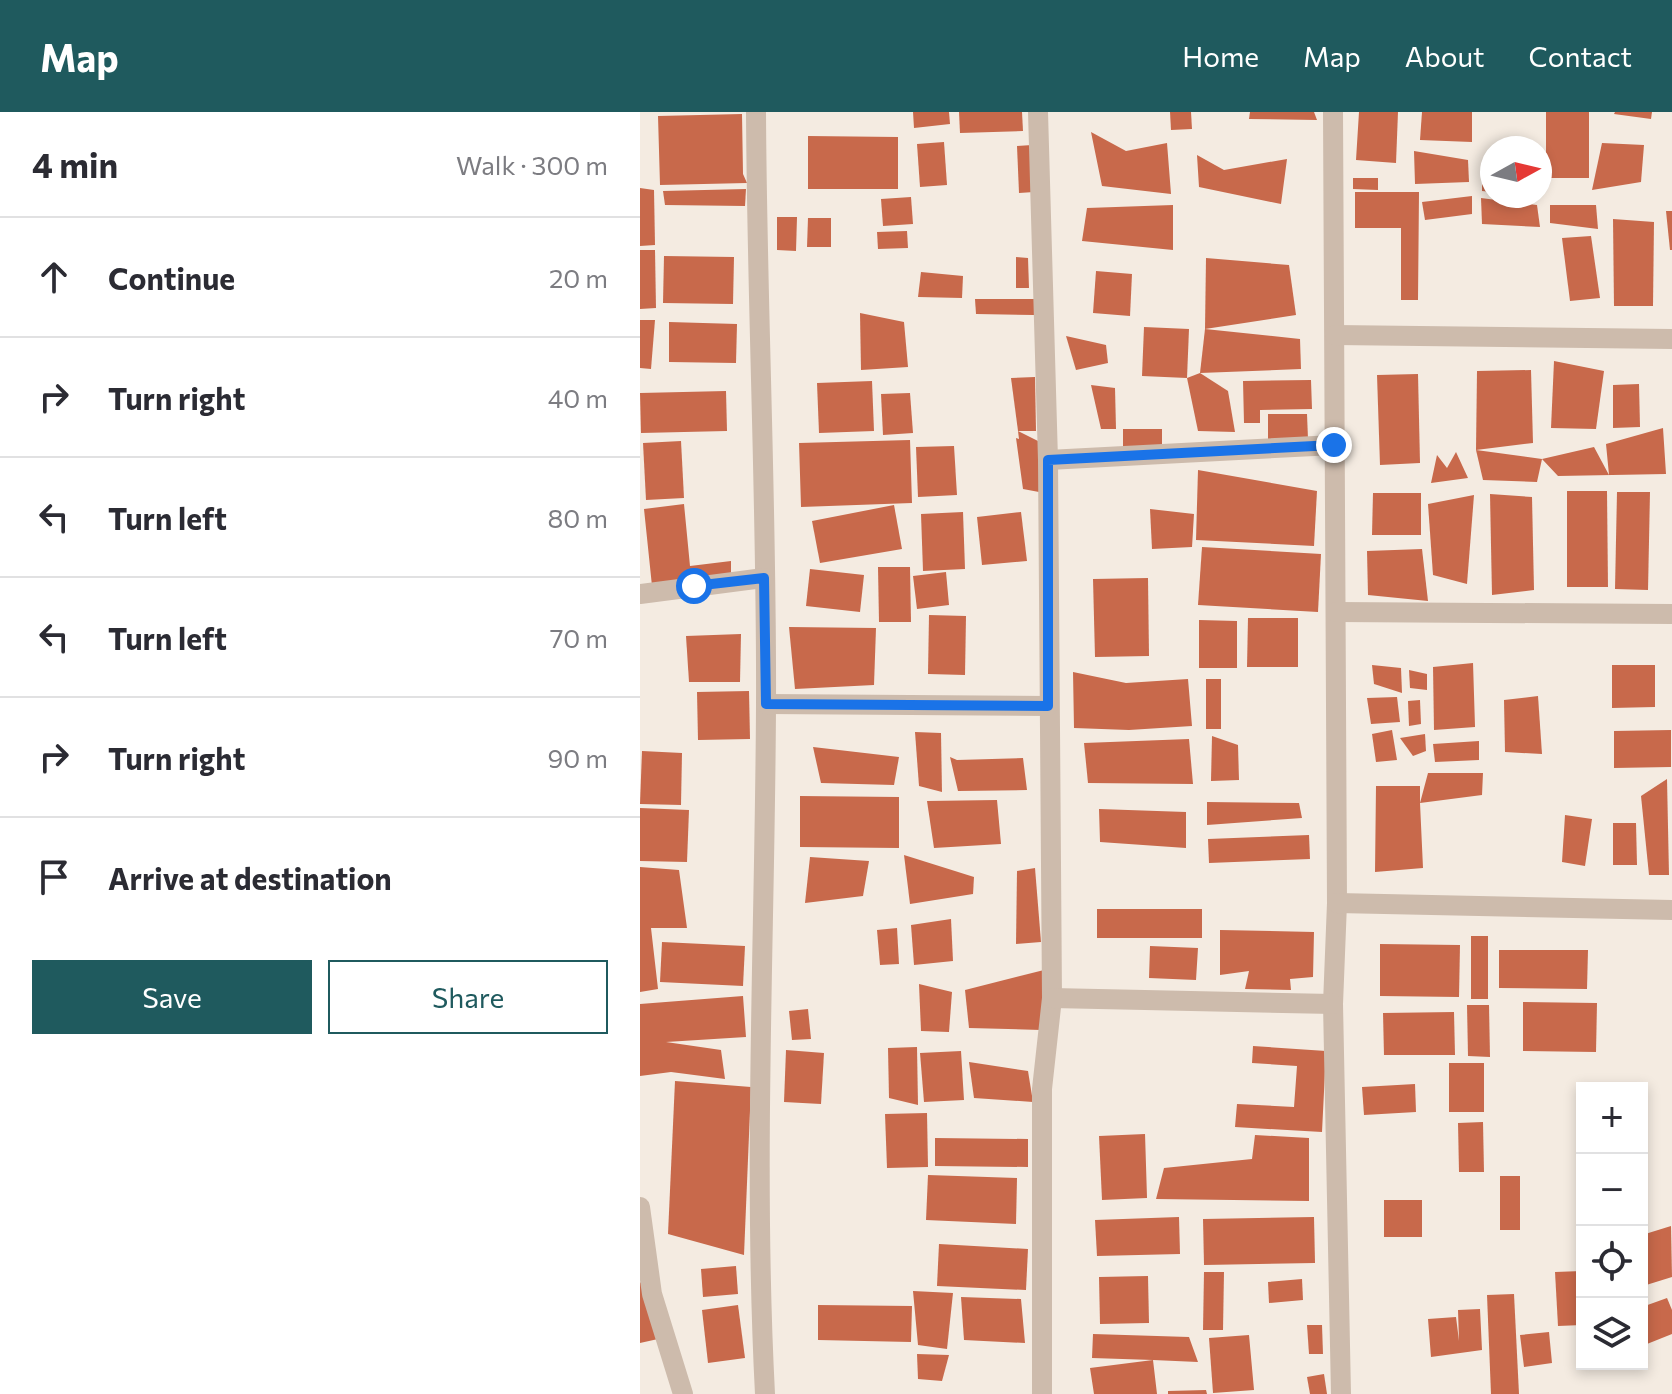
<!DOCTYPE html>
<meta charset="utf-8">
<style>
body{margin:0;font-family:Commissioner,sans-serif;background:#f7f7f7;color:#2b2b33}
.controls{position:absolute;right:24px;bottom:24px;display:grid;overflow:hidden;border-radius:0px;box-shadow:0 4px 12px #0003}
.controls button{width:72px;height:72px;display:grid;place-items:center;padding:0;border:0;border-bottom:2px solid #e1e1e2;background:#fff;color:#2b2b33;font:40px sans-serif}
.compass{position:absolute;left:840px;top:24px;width:72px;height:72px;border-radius:50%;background:#fff;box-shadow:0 4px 12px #0003;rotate:82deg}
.stop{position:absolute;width:24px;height:24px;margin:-18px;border:6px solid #1a73e8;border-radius:50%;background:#fff}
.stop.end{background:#1a73e8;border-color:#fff;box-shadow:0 2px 8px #0008}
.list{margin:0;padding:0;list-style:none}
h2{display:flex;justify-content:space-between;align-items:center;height:104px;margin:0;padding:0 32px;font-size:34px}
h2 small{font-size:26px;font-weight:400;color:#7c7c81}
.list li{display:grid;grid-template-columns:52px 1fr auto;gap:24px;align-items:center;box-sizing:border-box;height:120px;padding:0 32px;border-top:2px solid #e1e1e2}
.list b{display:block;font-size:30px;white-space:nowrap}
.list em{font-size:26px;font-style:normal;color:#7c7c81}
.actions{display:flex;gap:16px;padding:24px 32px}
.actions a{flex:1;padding:18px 0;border:2px solid #1f5a5e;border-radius:0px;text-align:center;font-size:28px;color:#1f5a5e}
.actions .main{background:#1f5a5e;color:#fff}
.icon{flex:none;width:44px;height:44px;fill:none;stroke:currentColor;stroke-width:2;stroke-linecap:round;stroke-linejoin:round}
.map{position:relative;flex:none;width:1032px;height:1282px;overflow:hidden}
header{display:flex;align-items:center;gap:48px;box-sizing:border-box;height:112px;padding:0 40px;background:#1f5a5e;color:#fff}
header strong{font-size:38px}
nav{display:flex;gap:44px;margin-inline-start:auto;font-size:28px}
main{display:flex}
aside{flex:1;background:#fff}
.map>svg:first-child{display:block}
.building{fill:#c8694b}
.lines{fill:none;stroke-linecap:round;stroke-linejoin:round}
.minor{stroke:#cdbbac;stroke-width:20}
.route{stroke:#1a73e8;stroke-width:10}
</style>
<header>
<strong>Map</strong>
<nav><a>Home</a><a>Map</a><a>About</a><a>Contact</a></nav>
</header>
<main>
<aside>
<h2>4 min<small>Walk · 300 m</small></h2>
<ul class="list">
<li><svg class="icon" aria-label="ahead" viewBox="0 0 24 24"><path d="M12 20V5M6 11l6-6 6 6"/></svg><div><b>Continue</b></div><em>20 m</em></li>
<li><svg class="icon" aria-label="right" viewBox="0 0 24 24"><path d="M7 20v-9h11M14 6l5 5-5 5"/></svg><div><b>Turn right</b></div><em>40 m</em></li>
<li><svg class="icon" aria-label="left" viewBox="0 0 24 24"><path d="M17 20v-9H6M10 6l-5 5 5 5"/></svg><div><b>Turn left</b></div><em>80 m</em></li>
<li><svg class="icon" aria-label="left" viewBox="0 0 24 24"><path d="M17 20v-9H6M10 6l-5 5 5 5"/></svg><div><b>Turn left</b></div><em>70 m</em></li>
<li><svg class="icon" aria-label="right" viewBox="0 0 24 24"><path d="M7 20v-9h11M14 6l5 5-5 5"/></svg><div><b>Turn right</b></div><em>90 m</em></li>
<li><svg class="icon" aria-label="arrive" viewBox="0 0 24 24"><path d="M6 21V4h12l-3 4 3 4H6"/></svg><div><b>Arrive at destination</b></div></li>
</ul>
<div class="actions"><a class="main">Save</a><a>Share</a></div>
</aside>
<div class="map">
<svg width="1032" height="1282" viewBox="0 0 1032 1282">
<rect width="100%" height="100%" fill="#f4ebe1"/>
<!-- building -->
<g class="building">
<polygon points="273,0 309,0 310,12 274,16"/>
<polygon points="319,0 382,0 383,19 320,21"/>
<polygon points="530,0 551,0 552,17 531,18"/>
<polygon points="610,0 674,0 677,8 609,7"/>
<polygon points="719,0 758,0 756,51 716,48"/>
<polygon points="782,0 832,0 832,30 780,28"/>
<rect x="906" y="0" width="43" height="66"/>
<polygon points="975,0 1012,0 1011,7 974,2"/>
<polygon points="102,2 103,62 107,71 20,73 18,4"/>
<polygon points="451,20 486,39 527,31 531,82 462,74"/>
<polygon points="168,24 258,25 258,77 168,77"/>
<polygon points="304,30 307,73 280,75 277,32"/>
<polygon points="962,31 1004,33 1001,70 952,78"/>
<polygon points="392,33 394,80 379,81 377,34"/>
<polygon points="774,39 828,48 829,70 775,72"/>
<polygon points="557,43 584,58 647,47 641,92 559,75"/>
<polygon points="852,55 852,80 842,79 842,56"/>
<polygon points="713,66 738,66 738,78 713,77"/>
<polygon points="0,76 14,78 15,133 0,134"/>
<polygon points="106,77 105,94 25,93 23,79"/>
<polygon points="715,80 779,80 778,188 761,188 761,116 715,116"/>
<polygon points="832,84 832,102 785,108 782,90"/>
<polygon points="271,85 273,112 243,114 241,87"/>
<polygon points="841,86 897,93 900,115 842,112"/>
<polygon points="533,93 533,138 442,129 447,96"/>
<polygon points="910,93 956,93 958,117 910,111"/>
<polygon points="1026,99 1032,99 1032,138 1030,138"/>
<polygon points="137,105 157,105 156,139 137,138"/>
<polygon points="168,106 191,106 191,135 167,135"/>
<polygon points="973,107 1014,110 1013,194 974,194"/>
<polygon points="267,119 268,136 238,137 237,120"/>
<polygon points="951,124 960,186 930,189 922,126"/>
<polygon points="0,138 15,138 16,196 0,197"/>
<polygon points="24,144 94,145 93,192 23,191"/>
<polygon points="376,145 388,146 389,176 376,176"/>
<polygon points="566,146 649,153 656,203 565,217"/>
<polygon points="456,159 492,162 490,204 453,201"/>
<polygon points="281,160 323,164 322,186 278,185"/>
<polygon points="335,187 394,187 394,203 336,202"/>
<polygon points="220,201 264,210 268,255 221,258"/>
<polygon points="0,208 15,208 11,257 0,256"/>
<polygon points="29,210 97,212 96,251 29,250"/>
<polygon points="504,215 549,217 547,266 502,264"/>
<polygon points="565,217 660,227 661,257 560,261"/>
<polygon points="426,224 466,233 468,251 436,258"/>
<polygon points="914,249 964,259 956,317 911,316"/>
<polygon points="891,258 893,331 836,338 837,259"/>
<polygon points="560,261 588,279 595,320 558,319 547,266"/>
<polygon points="778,262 780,351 740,353 737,263"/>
<polygon points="395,265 396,319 378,319 371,266"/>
<polygon points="671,268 672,297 620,298 620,311 604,311 603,269"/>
<polygon points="232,269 234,319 179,321 177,271"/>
<polygon points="999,272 1000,315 973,316 973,273"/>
<polygon points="451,273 475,276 476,317 461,317"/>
<polygon points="86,279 87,319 1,321 0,281"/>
<polygon points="270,281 273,321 243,323 241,282"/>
<polygon points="628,302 667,302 668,327 628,328"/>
<polygon points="1023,316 1026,362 918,364 902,347 954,335 969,363 966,332"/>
<rect x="483" y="317" width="39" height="20"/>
<polygon points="378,319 400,330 399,380 383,377 376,326 379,327"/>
<polygon points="270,328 272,391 161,395 159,331"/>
<polygon points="41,329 44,386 6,388 3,331"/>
<polygon points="314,334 317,383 278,385 276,335"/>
<polygon points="836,338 902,347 897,370 843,368"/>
<polygon points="816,340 828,366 791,371 797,343 807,356"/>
<polygon points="558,358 677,379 674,434 556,428"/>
<polygon points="927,379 967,379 968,475 927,475"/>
<polygon points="977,380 1010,380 1008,478 975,477"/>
<polygon points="733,381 781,381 781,423 732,423"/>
<polygon points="850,382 892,385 894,478 852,483"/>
<polygon points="834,383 827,472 793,463 788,392"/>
<polygon points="44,392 50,454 91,449 91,467 12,474 4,397"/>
<polygon points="254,393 262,437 180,451 172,409"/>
<polygon points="510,397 554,402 552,435 512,437"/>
<polygon points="323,400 325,457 283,459 281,402"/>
<polygon points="381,400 387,449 342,453 337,405"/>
<polygon points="562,435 681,442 678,500 558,493"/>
<polygon points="782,437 788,489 728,483 727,439"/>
<polygon points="238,455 270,455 271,510 239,510"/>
<polygon points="170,457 224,463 220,500 166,494"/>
<polygon points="306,460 309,493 277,497 273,464"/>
<polygon points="508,466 509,544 455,545 453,467"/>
<polygon points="289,503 326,504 325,563 288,562"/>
<polygon points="608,506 658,506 658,555 607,555"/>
<polygon points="559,508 597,509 597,556 559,556"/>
<polygon points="149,515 236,516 234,573 155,577"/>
<polygon points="101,522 100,570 49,570 46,524"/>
<polygon points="833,551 835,615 794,618 793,555"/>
<polygon points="732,553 761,556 762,581 734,572"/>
<polygon points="972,553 1015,553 1015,595 972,596"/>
<polygon points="769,558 787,562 787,578 770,576"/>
<polygon points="433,560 486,571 548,567 552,614 489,618 434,616"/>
<rect x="566" y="567" width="15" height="50"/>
<polygon points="109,579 110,627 58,628 57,580"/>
<polygon points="898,584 902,642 865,640 864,588"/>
<polygon points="757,585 760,610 731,612 727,586"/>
<polygon points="780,588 781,612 769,614 768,589"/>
<polygon points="752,618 757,648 736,650 732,622"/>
<polygon points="1031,618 1031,655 974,656 974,619"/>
<polygon points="275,620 301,621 302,680 279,674"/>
<polygon points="785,622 786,639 773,644 760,626"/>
<polygon points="572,624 598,633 599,668 571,669"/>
<polygon points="549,627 553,672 448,671 444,631"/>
<polygon points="839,629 839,648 795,650 793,632"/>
<polygon points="173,635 259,645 254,673 181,671"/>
<polygon points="2,639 42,641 41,693 0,692"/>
<polygon points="310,645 317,648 383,646 387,678 318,679"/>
<polygon points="788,661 843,661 842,683 780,691 783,756 735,760 736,674 780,674 780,691"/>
<polygon points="1027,667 1029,763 1009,763 1001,684"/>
<polygon points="160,684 259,685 259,736 160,735"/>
<polygon points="357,688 361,732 294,736 287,689"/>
<polygon points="567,690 659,691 662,706 567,713"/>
<polygon points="0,696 49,698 47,750 0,749"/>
<polygon points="459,697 546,700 546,736 460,730"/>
<polygon points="925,703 952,707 945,754 922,750"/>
<polygon points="973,711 996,711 997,753 973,753"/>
<polygon points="669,723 670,747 569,751 568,727"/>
<polygon points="264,743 334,765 333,782 270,792"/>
<polygon points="170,745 229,749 223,784 165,791"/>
<polygon points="0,755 39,758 47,816 11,816 18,877 0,880"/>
<polygon points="395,756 401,830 376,832 377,759"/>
<rect x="457" y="797" width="105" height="29"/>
<polygon points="311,807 313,849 274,853 271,813"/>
<polygon points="257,816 259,852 240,853 237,818"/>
<polygon points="580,818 674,820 673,865 650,867 651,878 605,877 609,859 580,863"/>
<rect x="831" y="824" width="17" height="63"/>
<polygon points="22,830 105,834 103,874 20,870"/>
<polygon points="740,832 820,833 819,885 740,884"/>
<polygon points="510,834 558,836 556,868 509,866"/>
<polygon points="859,838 948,838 947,877 859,876"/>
<polygon points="404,858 401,918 329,916 325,878"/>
<polygon points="279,872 312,880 309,920 281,919"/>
<polygon points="103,884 106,925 26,930 81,938 85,967 31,960 0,964 0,892"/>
<polygon points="883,890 957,891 956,940 883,939"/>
<polygon points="827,893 849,893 850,945 828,944"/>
<polygon points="168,897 171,927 152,928 149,899"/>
<polygon points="814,900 815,943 744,943 743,901"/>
<polygon points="613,934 686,939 682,1020 595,1015 597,992 654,995 657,954 612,951"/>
<polygon points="277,935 278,993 249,986 248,936"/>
<polygon points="146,938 184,941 181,992 144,990"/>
<polygon points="321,939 324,988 284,990 280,941"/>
<polygon points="329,950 388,959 393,990 334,986"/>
<rect x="809" y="951" width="35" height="49"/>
<polygon points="35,969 111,975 104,1143 28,1122"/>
<polygon points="775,972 776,1000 724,1003 722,975"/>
<polygon points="287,1001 288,1055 247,1056 245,1002"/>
<polygon points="843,1010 844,1060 819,1060 818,1011"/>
<polygon points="505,1022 507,1086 462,1088 459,1024"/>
<polygon points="615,1023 669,1026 669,1089 516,1087 524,1056 612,1047"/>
<polygon points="295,1026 388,1027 388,1055 295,1054"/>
<polygon points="288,1063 377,1066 376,1112 286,1108"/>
<rect x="860" y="1064" width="20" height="54"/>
<rect x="744" y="1088" width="38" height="37"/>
<polygon points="539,1105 540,1142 457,1144 455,1108"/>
<polygon points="674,1105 675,1151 564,1153 563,1107"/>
<polygon points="1031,1114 1032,1165 1003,1174 1002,1123"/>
<polygon points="299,1132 388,1137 386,1178 297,1174"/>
<polygon points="96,1154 98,1182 63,1185 61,1157"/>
<polygon points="942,1159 942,1213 918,1214 915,1160"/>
<polygon points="564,1160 584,1160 583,1218 563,1218"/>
<polygon points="508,1164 509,1211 460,1212 459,1165"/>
<polygon points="662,1167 663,1188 629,1191 628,1170"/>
<polygon points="1,1170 18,1227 0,1231 0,1171"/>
<polygon points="273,1179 313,1181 307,1237 278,1233"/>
<polygon points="874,1182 879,1282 851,1282 847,1183"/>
<polygon points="321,1185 381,1187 385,1231 324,1228"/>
<polygon points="1027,1186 1032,1198 1032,1222 1002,1234 1002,1195"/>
<polygon points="98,1193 105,1246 68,1251 62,1198"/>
<polygon points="178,1193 272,1194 271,1230 178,1228"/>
<polygon points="840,1197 842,1238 791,1245 788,1207 816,1205 819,1229 818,1198"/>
<polygon points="667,1213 682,1213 683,1242 669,1242"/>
<polygon points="909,1220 912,1251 884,1255 880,1223"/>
<polygon points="453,1222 549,1225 558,1250 513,1248 517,1282 454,1282 450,1256 513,1248 452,1246"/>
<polygon points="609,1223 614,1278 573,1281 569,1226"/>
<polygon points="277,1242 309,1243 302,1269 278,1267"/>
<polygon points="684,1262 687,1282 670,1282 667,1265"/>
<polygon points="566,1278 567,1282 528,1282 528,1279"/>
</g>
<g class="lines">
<!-- minor -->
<g class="minor">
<path d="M 116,0 C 117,198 127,395 126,593 C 125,823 113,1052 125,1282"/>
<polyline points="398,0 408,348 412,886 402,977 402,1282"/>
<polyline points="693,0 697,791 693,892 701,1282"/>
<polyline points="695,223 1032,227"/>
<polyline points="408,348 694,333"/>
<polyline points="0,482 124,466"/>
<polyline points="696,500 1032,502"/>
<polyline points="126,592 408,594"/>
<polyline points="697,791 1032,798"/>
<polyline points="412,886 693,892"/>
<polyline points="0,1095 12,1182 43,1282"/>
</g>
</g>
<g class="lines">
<!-- route -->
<polyline class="route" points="54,474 124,466 126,592 408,594 408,348 694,333"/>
</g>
</svg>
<div class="controls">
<button>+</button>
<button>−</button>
<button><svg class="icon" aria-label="locate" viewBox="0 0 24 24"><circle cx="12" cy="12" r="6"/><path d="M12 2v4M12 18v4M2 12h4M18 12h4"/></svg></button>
<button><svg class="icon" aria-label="layers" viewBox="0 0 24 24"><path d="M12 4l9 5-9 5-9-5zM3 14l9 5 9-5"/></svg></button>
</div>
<svg class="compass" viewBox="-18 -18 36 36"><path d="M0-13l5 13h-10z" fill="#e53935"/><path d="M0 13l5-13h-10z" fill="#7c7c81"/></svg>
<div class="stop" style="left:54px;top:474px"></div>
<div class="stop end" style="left:694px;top:333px"></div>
</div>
</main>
